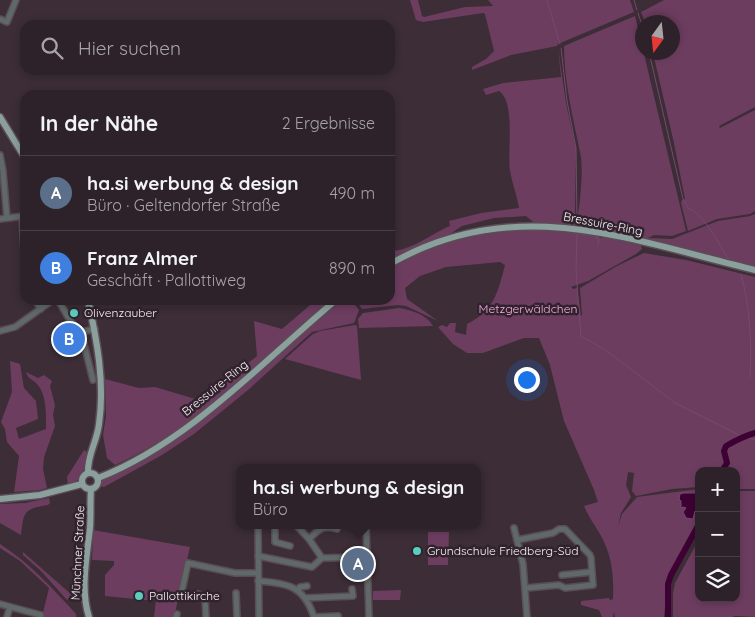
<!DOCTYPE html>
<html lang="de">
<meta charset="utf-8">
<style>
body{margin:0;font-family:Quicksand,sans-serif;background:#392f35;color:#f1f3f6}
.controls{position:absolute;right:15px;bottom:15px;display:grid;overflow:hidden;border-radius:10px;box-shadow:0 2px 8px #0003}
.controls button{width:45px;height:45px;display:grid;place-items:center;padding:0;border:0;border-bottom:1px solid #483f46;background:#2d2229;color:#f1f3f6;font:25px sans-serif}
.compass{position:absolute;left:635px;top:15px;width:45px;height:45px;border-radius:50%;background:#2d2229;box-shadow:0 2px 8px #0003;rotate:195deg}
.you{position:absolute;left:526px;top:379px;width:18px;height:18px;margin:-12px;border:4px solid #fff;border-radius:50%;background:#1a73e8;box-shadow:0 0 0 8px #1a73e833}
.badge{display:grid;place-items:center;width:32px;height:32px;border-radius:50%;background:#db2777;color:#fff;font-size:16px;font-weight:700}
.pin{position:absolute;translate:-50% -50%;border:2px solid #fff;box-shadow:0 1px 5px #0006}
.popup{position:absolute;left:236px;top:464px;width:245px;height:65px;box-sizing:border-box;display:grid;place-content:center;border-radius:10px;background:#2d2229;filter:drop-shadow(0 1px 4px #0005);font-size:16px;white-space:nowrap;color:#a7a4a8}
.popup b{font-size:19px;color:#f1f3f6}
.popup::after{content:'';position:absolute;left:50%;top:100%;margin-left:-10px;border:10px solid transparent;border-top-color:#2d2229}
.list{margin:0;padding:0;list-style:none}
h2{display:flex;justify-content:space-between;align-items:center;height:65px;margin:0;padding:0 20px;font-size:21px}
h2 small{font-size:16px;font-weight:400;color:#a7a4a8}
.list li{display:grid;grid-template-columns:32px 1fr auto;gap:15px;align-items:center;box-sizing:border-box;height:75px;padding:0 20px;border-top:1px solid #483f46}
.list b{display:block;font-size:19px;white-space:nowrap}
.list p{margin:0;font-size:16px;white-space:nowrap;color:#a7a4a8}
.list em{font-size:16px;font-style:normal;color:#a7a4a8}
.icon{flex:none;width:28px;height:28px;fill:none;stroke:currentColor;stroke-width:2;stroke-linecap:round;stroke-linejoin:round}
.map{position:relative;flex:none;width:755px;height:617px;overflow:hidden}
.search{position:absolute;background:#2d2229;box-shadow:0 2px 8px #0003;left:20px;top:20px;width:375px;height:55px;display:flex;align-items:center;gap:12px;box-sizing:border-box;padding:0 18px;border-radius:15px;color:#a7a4a8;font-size:19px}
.panel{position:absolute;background:#2d2229;box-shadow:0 2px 8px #0003;left:20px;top:90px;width:375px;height:215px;border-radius:15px}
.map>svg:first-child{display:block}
.green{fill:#6d3d60}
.water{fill:#3e0133;stroke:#77496e}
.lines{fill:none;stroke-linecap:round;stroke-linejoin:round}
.stream{stroke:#77496e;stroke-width:1}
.river{stroke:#3e0133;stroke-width:6}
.minor-casing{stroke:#5b4c56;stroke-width:8}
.major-casing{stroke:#5b4c56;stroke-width:9}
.minor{stroke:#5f6968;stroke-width:5}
.major{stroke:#8ba09c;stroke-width:6}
.poi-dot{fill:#59cebf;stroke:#31232d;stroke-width:2}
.labels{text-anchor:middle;stroke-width:5;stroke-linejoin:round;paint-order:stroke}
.street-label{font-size:12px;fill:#fcf1f8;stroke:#31232d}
.park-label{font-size:12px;fill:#f7ade2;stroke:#31232d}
.poi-label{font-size:12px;fill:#fcf1f8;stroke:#31232d;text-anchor:start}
</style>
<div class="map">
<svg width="755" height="617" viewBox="0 0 755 617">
<rect width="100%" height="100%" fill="#3c2d37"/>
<!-- green -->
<g class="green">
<polygon points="410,0 418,0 422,16 424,17 465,7 493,6 488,0 630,0 634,12 558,44 557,46 511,55 472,70 472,67 486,59 494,51 485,14 483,13 423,22 416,20"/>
<polygon points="664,0 755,0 755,107 719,126 720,128 755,110 755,211 750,214 717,219 688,231 681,203 682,200 685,199 674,143 653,53 672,52 672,22 645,22 641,12"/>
<path d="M 635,16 L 686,231 L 672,236 L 654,235 L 648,238 L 672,239 L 718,221 L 750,216 L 755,214 L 755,267 L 647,239 L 537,225 L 526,216 L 494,218 L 462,226 L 450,234 L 390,260 L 390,251 C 411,251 431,234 450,226 L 449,221 L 481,213 L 519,208 C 517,195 512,183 510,171 C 507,152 516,102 499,91 L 486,95 L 483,89 L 503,83 L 561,77 L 558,48 L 566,103 L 576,149 L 575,211 L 577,221 C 580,205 584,167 580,152 C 573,118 564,81 564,46 Z"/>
<path d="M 549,228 L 597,235 L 600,238 L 609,237 L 641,245 L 642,249 L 636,254 L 588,281 L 571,287 L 573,289 L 577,288 L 581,316 L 582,315 L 580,288 L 617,266 L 644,253 L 686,260 L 755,277 L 755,489 L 736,489 L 736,471 L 699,471 L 699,487 L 672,489 L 636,496 L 632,491 L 634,473 L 628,472 L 626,485 L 631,497 L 621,513 L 618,527 L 622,514 L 637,497 L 699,489 L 699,519 L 695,532 L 670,577 L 667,587 L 664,617 L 615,617 L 614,612 L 613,617 L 602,617 L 599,610 L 581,605 L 581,601 L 609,598 L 610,600 L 613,599 C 614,575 612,555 600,534 C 594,524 588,516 584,506 L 598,502 L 594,490 L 564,421 L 550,365 L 539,338 L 524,338 L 483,353 L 467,353 L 453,344 L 438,327 L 442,325 L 447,327 L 450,323 L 456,323 L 455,332 L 466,335 L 467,324 C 494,311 498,292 505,265 L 500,262 L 446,267 L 420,276 L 405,288 L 407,299 L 438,321 L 406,306 L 398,305 L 362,309 L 356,300 L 390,300 L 390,268 L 432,247 L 488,231 Z"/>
<path d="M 316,300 L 332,300 C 267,357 195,429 115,465 L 107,458 L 103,435 L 106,416 L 105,379 L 139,388 L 155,387 L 202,401 L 257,356 L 254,321 L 282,329 Z"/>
<polygon points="343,300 351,300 359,310 354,323 312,332 248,390 194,434 162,455 104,487 100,486 101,483 103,480 140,461 168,443"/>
<path d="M 399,308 C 411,310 426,314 433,326 L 359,328 L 358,319 L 363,313 Z"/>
<polygon points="355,325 357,326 361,380 285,359 313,334 320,331"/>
<path d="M 10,361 L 20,364 L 24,388 L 36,401 L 38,419 L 16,428 L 19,439 L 46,429 C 46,415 47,395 37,384 C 32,379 28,379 26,372 L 38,378 L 44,375 L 52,381 L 50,386 L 55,405 L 53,415 L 55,426 L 44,457 L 43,469 L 47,488 L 40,490 L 14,492 L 19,456 L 7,442 L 5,429 L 1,422 L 12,392 Z"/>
<path d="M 84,450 L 87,452 C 83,469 87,478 68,486 L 67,477 Z"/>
<polygon points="736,491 755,491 755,617 735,616 732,617 673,617 673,593 675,583 699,539 699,598 736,598"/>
<path d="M 49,498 L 50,503 L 48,505 C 23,509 24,512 21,535 L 0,523 L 0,504 L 25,503 Z"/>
<polygon points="93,530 190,547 174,617 154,617 156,600 143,600 144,591 134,591 135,599 105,596 105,575 114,565 114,561 92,560"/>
<polygon points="428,532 449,532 448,565 428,565"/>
<path d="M 0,544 C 31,564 51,587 76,614 L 76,617 L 42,617 L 49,588 L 20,561 L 0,548 Z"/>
<polygon points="23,552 72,595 67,600 41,571 23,555"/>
<polygon points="401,590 400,600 373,600 373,591"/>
</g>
<!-- water -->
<polygon class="water" points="683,493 699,493 699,507 695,511 693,519 686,518 683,512 686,508 683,507 681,508 681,501 679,499 680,494"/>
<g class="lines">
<!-- stream -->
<g class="stream">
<polyline points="547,0 560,44"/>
<polyline points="634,0 637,10"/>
<polyline points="638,13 642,25"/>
<polyline points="561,48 567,101 576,148 577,221"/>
<path d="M 649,52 L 683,199 L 689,209 C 704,213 719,246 729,259"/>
<polyline points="559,231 594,236 599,239 598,245"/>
<polyline points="577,232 576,271 581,337 592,342 611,354 675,403 743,437"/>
<path d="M 741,275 C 750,303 752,348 750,377"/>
<polyline points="744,436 755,440"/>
</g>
<!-- river -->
<g class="river">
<path d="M 722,471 L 727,463 L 724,451 L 726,446 C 735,441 744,436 755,433"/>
<polyline points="668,617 668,584 671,575 699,524"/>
</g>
<defs>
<g id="minor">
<polyline points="0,19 7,22 16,0"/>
<polyline points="0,155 3,171 7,218"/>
<polyline points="22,216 25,267"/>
<polyline points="0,219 24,216"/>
<polyline points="35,300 41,309"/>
<polyline points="58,300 71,322 81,332 93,380"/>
<polyline points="0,331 15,327 53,300"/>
<polyline points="81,332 95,329"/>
<polyline points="258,525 259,617"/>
<polyline points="275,525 275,542 290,546"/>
<polyline points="296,525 309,539 322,558 367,557"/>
<polyline points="366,525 369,617"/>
<polyline points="514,528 523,564 527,617"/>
<path d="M 309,539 C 319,529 323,525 337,529"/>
<polyline points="517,540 553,533 559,529 565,529 590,555 591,558 593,585 565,588 559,585 526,588"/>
<polyline points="258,556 312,567 322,558"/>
<polyline points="562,575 592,572"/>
<path d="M 258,581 C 288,583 304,586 314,617"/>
<polyline points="298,590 300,587 307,586"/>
<polyline points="236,593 237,617"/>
<polyline points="198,594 205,599 206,617"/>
<polyline points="181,595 188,563 235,573 258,573"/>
<polyline points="305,598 353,596 352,589"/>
<polyline points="0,604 41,615"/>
<polyline points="7,617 10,607"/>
<polyline points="176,617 177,614"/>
<polyline points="314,617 338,616"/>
</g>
<g id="major">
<polyline points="0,117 25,158"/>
<path d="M 390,264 C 514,193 627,239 755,270"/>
<path d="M 88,300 C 97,340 105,383 99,424 C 97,442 87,455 88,473"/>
<circle cx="90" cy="481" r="8"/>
<path d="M 98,478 C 188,443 263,361 336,300"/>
<polyline points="0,499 40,495 82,484"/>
<path d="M 89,617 C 80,589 87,556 90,528 C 91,515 90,502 91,489"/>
</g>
</defs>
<!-- minor casing -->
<use href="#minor" class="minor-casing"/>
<!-- major casing -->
<use href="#major" class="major-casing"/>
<!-- minor -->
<use href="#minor" class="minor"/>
<!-- major -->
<use href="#major" class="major"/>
</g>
<!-- markers -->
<g class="poi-dot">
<circle cx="74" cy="313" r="5"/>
<circle cx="417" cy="551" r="5"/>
<circle cx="139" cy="596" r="5"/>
</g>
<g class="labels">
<!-- street labels -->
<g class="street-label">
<text transform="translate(603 224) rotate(11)" y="4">Bressuire-Ring</text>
<text transform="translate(215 388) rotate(-39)" y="4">Bressuire-Ring</text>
<text transform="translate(78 553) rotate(-87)" y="4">Münchner Straße</text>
</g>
<!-- park labels -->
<g class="park-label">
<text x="528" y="313">Metzgerwäldchen</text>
</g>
<!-- poi labels -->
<g class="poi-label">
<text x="84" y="317">Olivenzauber</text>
<text x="427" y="555">Grundschule Friedberg-Süd</text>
<text x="149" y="600">Pallottikirche</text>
</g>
</g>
</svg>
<div class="controls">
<button>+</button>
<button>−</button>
<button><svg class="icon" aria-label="layers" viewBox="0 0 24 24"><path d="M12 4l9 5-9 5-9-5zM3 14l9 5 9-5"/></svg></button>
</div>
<svg class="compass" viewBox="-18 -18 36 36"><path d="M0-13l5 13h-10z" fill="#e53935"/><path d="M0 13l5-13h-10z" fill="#a7a4a8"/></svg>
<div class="you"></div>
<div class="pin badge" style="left:358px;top:564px;background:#5c6f8a">A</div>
<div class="popup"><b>ha.si werbung &amp; design</b>Büro</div>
<div class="pin badge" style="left:69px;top:339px;background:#3f7fe0">B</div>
<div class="search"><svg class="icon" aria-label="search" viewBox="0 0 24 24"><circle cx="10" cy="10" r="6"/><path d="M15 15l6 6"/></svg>Hier suchen</div>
<section class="panel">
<h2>In der Nähe<small>2 Ergebnisse</small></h2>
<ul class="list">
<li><span class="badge" style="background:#5c6f8a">A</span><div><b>ha.si werbung &amp; design</b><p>Büro · Geltendorfer Straße</p></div><em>490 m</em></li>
<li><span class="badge" style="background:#3f7fe0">B</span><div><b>Franz Almer</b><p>Geschäft · Pallottiweg</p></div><em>890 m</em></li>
</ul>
</section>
</div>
